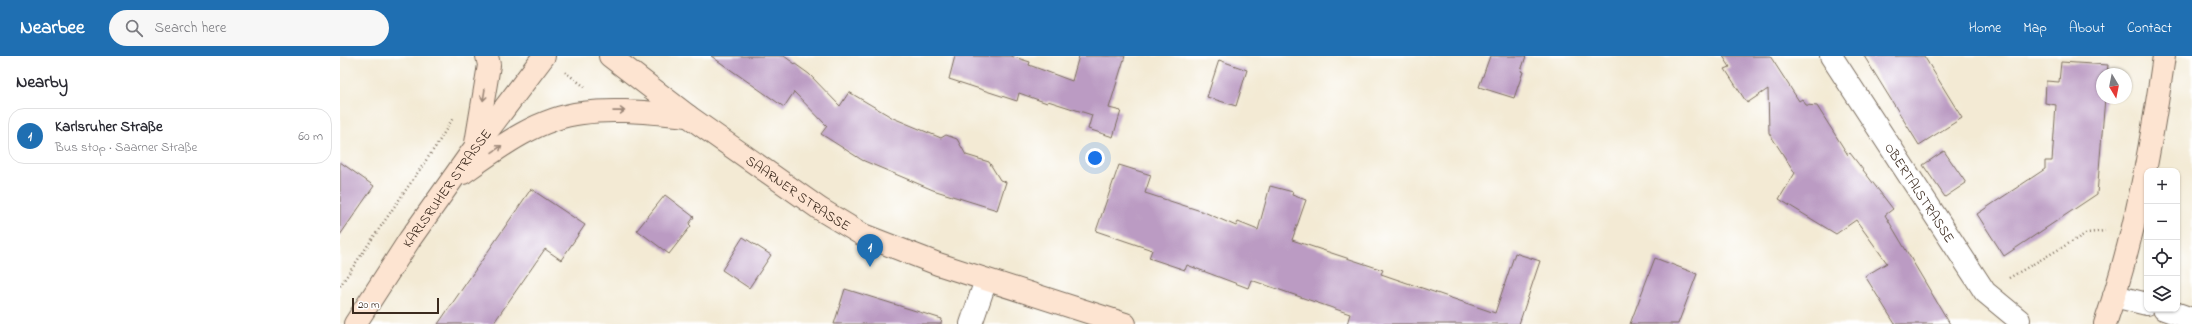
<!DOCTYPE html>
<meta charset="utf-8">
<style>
body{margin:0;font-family:"Indie Flower",sans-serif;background:#f7f7f7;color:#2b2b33}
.controls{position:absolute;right:12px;bottom:12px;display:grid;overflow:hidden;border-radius:8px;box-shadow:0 1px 3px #0004}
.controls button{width:36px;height:36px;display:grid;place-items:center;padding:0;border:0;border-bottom:1px solid #e1e1e2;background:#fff;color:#2b2b33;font:20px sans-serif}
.compass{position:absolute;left:1756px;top:12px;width:36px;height:36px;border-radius:50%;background:#fff;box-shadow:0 1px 3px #0004;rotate:170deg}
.scale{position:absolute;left:12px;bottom:10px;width:87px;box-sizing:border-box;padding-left:4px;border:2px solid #3b2a1e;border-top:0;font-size:11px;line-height:14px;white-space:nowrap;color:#3b2a1e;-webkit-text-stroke:3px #fff;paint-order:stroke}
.you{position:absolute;left:755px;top:102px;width:14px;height:14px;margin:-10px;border:3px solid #fff;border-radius:50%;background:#1a73e8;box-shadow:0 0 0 6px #1a73e833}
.badge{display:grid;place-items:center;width:26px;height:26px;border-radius:50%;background:#1f6fb2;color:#fff;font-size:13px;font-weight:700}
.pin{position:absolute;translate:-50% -33px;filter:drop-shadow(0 1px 2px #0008)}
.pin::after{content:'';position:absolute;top:21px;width:14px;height:12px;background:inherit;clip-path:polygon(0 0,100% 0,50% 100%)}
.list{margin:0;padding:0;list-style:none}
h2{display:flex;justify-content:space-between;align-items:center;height:52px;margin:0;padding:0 16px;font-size:17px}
h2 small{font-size:13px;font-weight:400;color:#7c7c81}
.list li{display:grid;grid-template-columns:26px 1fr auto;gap:12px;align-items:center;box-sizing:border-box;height:56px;margin:0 8px 8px;padding:0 8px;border:1px solid #e1e1e2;border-radius:16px}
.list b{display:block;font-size:15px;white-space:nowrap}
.list p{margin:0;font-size:13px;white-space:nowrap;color:#7c7c81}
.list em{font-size:13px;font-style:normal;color:#7c7c81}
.icon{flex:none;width:22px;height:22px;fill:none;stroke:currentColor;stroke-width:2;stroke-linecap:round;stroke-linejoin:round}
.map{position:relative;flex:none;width:1852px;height:268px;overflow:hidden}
header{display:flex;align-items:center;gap:24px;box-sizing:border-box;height:56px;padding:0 20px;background:#1f6fb2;color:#fff}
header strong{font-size:19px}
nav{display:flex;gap:22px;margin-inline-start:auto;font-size:14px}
.search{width:280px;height:36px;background:#f7f7f7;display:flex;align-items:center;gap:10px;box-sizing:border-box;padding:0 14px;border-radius:22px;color:#7c7c81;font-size:15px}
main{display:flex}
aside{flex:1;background:#fff}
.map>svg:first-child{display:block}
.building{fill:#bb9bc3}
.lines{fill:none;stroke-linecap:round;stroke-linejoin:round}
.street-casing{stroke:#7b6d5e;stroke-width:24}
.secondary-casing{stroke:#7b6d5e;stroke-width:24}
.path{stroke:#7b6d5e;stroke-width:2.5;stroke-dasharray:1 3;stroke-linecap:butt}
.street{stroke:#fff;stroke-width:22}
.secondary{stroke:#fde4d1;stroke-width:22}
.oneway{stroke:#9c8778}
.labels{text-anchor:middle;stroke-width:3;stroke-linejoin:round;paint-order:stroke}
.street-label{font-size:14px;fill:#3b2a1e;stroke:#fff}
</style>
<header>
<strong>Nearbee</strong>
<div class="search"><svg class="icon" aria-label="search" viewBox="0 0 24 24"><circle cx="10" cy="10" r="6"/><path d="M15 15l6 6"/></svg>Search here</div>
<nav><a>Home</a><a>Map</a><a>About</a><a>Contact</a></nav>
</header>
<main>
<aside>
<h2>Nearby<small></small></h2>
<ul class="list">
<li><span class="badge">1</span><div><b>Karlsruher Straße</b><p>Bus stop · Saarner Straße</p></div><em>60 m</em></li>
</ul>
</aside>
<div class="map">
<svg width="1852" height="268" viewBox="0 0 1852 268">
<rect width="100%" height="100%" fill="#fff"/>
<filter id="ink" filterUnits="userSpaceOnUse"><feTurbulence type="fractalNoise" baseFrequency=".025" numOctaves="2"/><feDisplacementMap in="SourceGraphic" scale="8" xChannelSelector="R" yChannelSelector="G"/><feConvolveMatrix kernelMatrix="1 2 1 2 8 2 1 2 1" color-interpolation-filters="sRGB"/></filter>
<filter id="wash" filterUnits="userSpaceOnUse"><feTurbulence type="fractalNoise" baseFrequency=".012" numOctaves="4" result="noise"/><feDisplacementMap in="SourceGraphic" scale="16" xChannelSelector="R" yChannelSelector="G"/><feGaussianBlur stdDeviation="0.9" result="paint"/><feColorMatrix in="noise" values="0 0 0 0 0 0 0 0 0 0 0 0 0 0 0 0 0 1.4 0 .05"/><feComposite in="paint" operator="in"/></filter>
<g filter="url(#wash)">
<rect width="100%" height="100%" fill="#f3ead4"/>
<g id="blocks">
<!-- building -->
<g class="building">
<polygon points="371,0 444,0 469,18 500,50 509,36 553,62 601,82 606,79 617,83 626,99 649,106 660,124 666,126 657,154 593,134 522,104 481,78 487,70 454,36 444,51"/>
<polygon points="615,0 671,0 690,6 689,9 732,25 739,0 785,0 769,52 781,55 773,81 748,73 752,59 708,45 707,47 679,37 677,45 609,23"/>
<polygon points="1150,0 1186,0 1181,15 1183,16 1174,42 1139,31"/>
<polygon points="1383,0 1430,0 1459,45 1462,43 1466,49 1477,50 1508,99 1510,97 1553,153 1545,159 1610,268 1555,268 1525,220 1547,207 1516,164 1496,178 1439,143 1455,117 1429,77 1428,33 1407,47 1385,13 1390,11"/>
<polygon points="1524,0 1584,0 1622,62 1579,89"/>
<polygon points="879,4 907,14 896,50 867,41"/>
<polygon points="1721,6 1768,9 1767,18 1762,18 1762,42 1765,42 1757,138 1664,200 1637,158 1705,113 1705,105 1712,105 1716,49 1705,47 1706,25 1719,26"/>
<polygon points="1604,95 1626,127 1605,141 1583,109"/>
<polygon points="0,106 34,130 0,179"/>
<polygon points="779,109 811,119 805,137 864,156 896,170 898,166 918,174 930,130 953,136 952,139 966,144 952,184 1043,214 1041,218 1155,257 1175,197 1200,205 1179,268 1007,268 1010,258 911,224 908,232 847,209 845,214 809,202 812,194 756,175"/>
<polygon points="191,133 245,169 221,204 205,193 153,268 98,268"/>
<polygon points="325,139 354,161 349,168 351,170 329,198 297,174"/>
<polygon points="403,181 431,199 409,232 382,214"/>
<polygon points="1315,202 1357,218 1338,268 1290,268"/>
<polygon points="505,233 602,263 601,268 494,268"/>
</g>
</g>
</g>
<g filter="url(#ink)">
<use href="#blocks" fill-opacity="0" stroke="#7b6d5e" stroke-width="1"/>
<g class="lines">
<defs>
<g id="street">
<path id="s1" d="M 1491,0 L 1645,236 L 1679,264"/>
<polyline points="1774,240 1807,248"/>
<polyline points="1824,253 1852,263"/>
<polyline points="631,268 646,224"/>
</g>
<g id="secondary">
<path id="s2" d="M 270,0 L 348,60 L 480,153 L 523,179 L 598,208 L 785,268"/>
<polyline points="136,87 149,9 147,0"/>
<path d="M 123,117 C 158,92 198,62 242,57 C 277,52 312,57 348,60"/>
<path id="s3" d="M 15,268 L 70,183 L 136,90 L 204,0"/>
<path d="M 1765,268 C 1795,181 1811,91 1824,0"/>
</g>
</defs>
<!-- street casing -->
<use href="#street" class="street-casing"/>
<!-- secondary casing -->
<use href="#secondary" class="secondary-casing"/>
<!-- path -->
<g class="path">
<polyline points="225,16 245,31"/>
<polyline points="1669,222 1747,177 1765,175"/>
<polyline points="0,230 98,87 113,62"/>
</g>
<!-- street -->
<use href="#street" class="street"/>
<!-- secondary -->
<use href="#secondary" class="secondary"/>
</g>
<!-- one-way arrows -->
<defs><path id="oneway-shaft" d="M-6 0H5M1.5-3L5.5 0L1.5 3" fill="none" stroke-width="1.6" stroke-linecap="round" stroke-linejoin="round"/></defs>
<g class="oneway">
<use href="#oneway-shaft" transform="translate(144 39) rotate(99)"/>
<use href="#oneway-shaft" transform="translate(279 55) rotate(-1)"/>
<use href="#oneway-shaft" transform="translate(157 93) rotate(-35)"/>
</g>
</g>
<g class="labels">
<!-- street labels -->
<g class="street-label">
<text dy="5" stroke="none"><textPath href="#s3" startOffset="164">KARLSRUHER STRASSE</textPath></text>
<text dy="5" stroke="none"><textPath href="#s2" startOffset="233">SAARNER STRASSE</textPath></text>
<text dy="5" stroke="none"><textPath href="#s1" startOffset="163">OBERTALSTRASSE</textPath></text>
</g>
</g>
</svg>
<div class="controls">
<button>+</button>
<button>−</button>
<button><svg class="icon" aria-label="locate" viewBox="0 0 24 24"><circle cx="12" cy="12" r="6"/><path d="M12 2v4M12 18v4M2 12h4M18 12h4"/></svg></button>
<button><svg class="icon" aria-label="layers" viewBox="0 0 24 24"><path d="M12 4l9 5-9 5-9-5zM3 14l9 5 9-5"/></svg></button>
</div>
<svg class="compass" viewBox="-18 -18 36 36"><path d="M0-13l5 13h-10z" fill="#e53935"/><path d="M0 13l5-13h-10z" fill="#7c7c81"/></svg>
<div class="scale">20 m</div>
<div class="you"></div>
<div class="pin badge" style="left:530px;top:211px">1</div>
</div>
</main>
